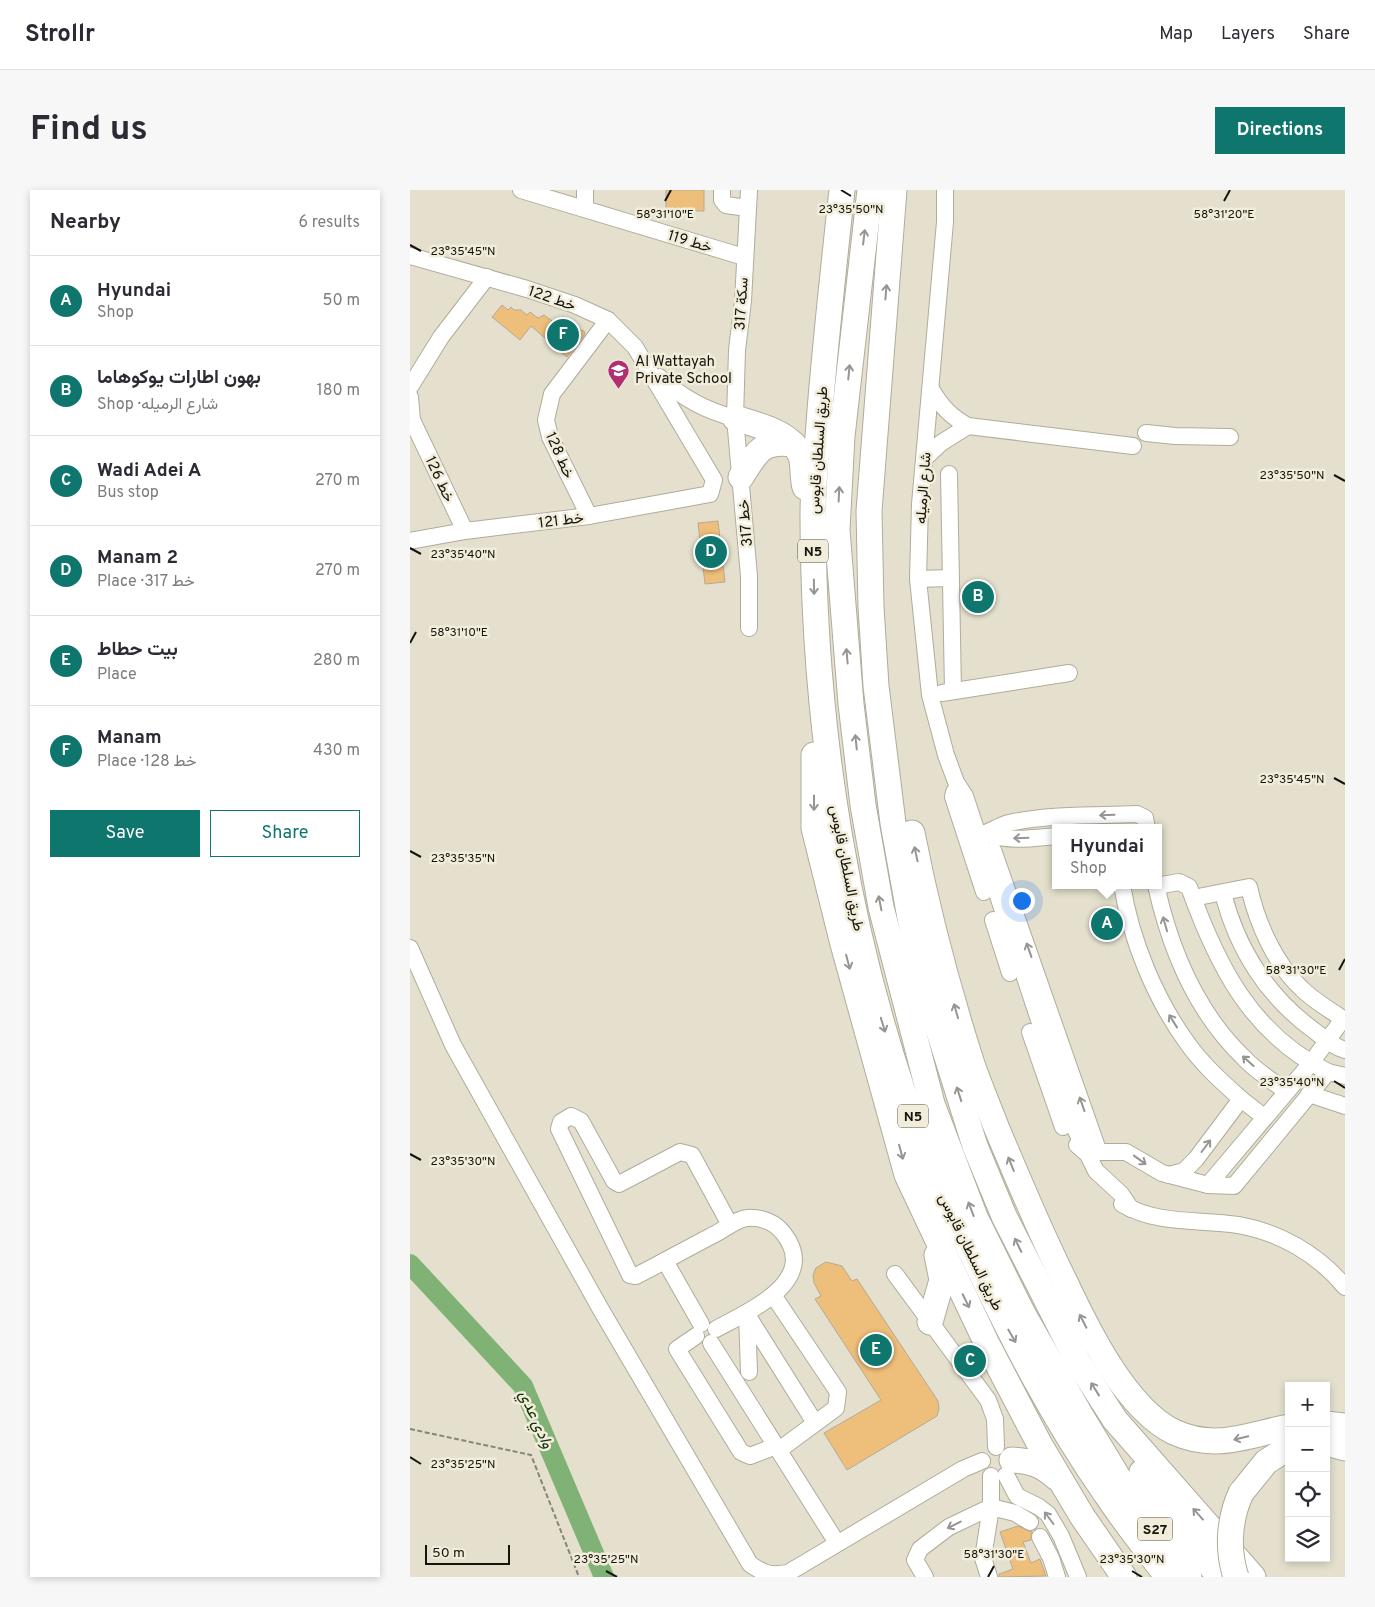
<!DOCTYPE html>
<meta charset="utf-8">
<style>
body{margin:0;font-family:Overpass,Vazirmatn,sans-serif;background:#f7f7f7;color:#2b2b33}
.controls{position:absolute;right:15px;bottom:15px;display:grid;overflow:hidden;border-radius:0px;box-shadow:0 2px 8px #0003}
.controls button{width:45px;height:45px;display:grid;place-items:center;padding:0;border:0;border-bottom:1px solid #e1e1e2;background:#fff;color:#2b2b33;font:25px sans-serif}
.scale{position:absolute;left:15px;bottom:12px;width:85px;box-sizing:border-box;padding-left:5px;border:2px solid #15140d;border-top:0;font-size:14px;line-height:18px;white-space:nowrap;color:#15140d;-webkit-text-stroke:4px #f1edda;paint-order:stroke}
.you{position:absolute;left:611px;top:710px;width:18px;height:18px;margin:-12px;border:4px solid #fff;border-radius:50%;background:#1a73e8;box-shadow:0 0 0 8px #1a73e833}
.badge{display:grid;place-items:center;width:32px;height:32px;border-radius:50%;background:#0f766e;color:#fff;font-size:16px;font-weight:700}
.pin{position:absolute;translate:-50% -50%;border:2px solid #fff;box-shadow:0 1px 5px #0006}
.popup{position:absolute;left:642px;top:634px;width:110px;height:65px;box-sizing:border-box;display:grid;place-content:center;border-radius:0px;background:#fff;filter:drop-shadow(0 1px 4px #0005);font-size:16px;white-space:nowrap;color:#7c7c81}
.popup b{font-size:19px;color:#2b2b33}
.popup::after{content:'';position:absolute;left:50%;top:100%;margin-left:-10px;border:10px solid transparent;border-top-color:#fff}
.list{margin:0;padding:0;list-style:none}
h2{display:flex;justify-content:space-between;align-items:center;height:65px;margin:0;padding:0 20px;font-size:21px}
h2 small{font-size:16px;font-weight:400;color:#7c7c81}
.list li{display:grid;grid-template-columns:32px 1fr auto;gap:15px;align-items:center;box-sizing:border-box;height:90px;padding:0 20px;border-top:1px solid #e1e1e2}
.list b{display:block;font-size:19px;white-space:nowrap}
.list p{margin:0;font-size:16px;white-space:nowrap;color:#7c7c81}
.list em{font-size:16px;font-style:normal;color:#7c7c81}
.actions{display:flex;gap:10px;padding:15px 20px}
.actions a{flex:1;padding:11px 0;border:1px solid #0f766e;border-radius:0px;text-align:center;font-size:18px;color:#0f766e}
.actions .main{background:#0f766e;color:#fff}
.icon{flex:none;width:28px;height:28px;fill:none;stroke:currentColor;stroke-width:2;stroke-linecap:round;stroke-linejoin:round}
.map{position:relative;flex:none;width:935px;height:1387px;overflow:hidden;border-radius:0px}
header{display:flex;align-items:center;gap:30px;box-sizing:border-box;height:70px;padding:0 25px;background:#fff;border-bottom:1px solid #e1e1e2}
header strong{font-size:24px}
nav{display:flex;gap:28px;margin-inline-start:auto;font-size:18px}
.intro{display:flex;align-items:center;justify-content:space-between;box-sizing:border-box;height:120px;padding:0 30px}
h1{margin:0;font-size:35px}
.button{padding:12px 22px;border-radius:0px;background:#0f766e;color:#fff;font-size:18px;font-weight:700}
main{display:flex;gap:30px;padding:0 30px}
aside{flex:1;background:#fff;border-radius:0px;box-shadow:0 2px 8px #0003}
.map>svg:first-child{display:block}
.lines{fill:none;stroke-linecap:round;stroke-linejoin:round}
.river{stroke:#80b275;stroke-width:20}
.building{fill:#edbf7a;stroke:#b5aa99}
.minor-casing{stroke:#b0ac9a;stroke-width:18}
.highway-casing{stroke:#b0ac9a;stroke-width:27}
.path{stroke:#888577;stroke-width:2;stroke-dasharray:5 2.5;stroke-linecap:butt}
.minor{stroke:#fff;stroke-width:16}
.highway{stroke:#fff;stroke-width:25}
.highway-bridge-casing{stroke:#b0ac9a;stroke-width:27;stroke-linecap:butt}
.highway-bridge{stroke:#fff;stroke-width:25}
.oneway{stroke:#969592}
.ticks{fill:none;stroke:#15140d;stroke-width:2}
.labels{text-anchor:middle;stroke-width:5;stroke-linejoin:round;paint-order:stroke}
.shield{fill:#f1edda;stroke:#57554a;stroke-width:1}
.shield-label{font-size:14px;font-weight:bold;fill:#15140d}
.street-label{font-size:15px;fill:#15140d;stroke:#f1edda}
.poi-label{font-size:15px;fill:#15140d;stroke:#f1edda;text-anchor:start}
.water-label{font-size:16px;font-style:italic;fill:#113208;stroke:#f1edda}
.ticks-label{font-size:12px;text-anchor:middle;fill:#15140d;stroke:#f1edda;stroke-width:5;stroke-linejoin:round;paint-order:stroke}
</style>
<header>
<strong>Strollr</strong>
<nav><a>Map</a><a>Layers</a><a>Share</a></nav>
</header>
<div class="intro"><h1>Find us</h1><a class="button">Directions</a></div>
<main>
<aside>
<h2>Nearby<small>6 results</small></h2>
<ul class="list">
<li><span class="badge">A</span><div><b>Hyundai</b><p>Shop</p></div><em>50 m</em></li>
<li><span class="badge">B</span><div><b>بهون اطارات يوكوهاما</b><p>Shop · شارع الرميله</p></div><em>180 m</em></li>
<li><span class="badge">C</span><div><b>Wadi Adei A</b><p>Bus stop</p></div><em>270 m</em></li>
<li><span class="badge">D</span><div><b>Manam 2</b><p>Place · خط 317</p></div><em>270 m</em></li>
<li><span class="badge">E</span><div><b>بيت حطاط</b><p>Place</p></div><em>280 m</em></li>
<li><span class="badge">F</span><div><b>Manam</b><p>Place · خط 128</p></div><em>430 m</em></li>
</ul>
<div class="actions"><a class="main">Save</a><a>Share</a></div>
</aside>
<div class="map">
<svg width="935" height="1387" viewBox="0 0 935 1387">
<rect width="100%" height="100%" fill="#e4e0cd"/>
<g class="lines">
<!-- river -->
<polyline class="river" points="0,1074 113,1196 194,1387"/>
</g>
<!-- building -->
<g class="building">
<polygon points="256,0 294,0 294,21 256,20"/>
<polygon points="92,115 98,120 101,117 104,120 111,120 117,125 120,122 128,128 134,125 145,133 174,141 175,144 157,167 121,136 110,150 82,127"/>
<polygon points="308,331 315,392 295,394 288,333"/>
<polygon points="416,1072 432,1076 442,1091 447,1089 528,1211 529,1219 527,1226 437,1280 414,1243 471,1210 405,1109 411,1106 404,1093 403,1085 406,1078"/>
<polygon points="608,1336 622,1342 621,1350 613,1352 621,1373 630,1369 636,1386 589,1387 589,1384 603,1379 590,1342"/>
</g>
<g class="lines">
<defs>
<g id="minor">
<polyline points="111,0 334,67"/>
<polyline points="175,0 175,19"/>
<polyline points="312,0 312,10 316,15 337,18"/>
<polyline points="535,0 535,32 510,314 508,389 520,505 536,565 546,592 555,606 665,939 686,981 711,1004 721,1019"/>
<polyline points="0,66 117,99 165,115 198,130 225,157 304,290 300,304 179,326 55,341 0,351"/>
<path d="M 249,187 C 271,207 296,221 325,228"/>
<polyline points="0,197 31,147 77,87"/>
<path d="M 521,199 C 531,216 541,227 558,236 L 723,256"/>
<polyline points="0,207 2,230 55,341"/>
<polyline points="736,243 765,246 820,247"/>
<polyline points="515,268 531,253 558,236"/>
<polyline points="539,284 543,501"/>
<polyline points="179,326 140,247 136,230 142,204 198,130"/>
<polyline points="508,389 539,388"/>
<polyline points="339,438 339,386 325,228 327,160 333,111 339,0"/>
<polyline points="532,503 659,483"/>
<polyline points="544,602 543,607 574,702"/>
<path d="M 578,644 C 600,652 623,648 646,646"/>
<path d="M 567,646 C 579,643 588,636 599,633 C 640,624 685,626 727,624 L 735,628 L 737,638"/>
<polyline points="583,660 688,960"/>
<path d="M 712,695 C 721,750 745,809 778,854 C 793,875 812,892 831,909 L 786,969 L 774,981 L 759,985"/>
<path d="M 746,695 C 760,759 786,822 834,868 C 846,881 862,891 876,901"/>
<path d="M 746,696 L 769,692 L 779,697 C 807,775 841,844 918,882 L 824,996 L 798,995"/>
<path d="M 813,703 C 827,759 858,808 906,842 C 915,849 924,857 935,860"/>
<polyline points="583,730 600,783"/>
<path d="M 0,758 L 43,855 L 190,1118 L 340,1374 C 354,1384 361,1386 378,1383 L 553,1279 L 572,1271"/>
<polyline points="620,842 653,937"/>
<polyline points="918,882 935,886"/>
<polyline points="899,904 935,916"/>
<polyline points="831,909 854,927"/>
<path d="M 667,955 L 675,962 L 716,962 L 752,983 L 798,995 L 901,873 L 933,829 C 919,819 904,811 892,799 C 865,774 847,733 839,697 L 783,708"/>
<path d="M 712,1014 C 748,1035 788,1029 828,1035 C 869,1042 908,1064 935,1097"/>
<polyline points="255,1071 291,1134"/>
<polyline points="485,1084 578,1210 585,1229 586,1257"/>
<polyline points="363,1105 428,1202 426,1218 369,1260"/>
<polyline points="336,1123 405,1233"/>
<polyline points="337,1125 339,1182"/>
<path d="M 306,1139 C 339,1121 410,1091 374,1044 C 365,1032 351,1027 337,1028 C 327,1029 316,1038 307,1043 C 280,1057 253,1072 226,1086 L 220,1085 L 149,939 L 151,932 L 161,926 L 171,931 L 204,991 L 209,994 L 270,962 L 282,965 L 320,1035"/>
<polyline points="286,1146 267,1159 331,1262 340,1266 366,1256"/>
<polyline points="301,1153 427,1353"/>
<polyline points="596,1285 607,1306 629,1317 638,1324 651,1346 668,1387"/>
<polyline points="630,1347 641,1368 647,1387"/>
<polyline points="515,1387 505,1370 510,1359 539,1337 581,1317 605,1323 620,1332"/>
<polyline points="579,1387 573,1368 581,1317 581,1286"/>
</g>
<g id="highway">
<path d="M 432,0 C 424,73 416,147 410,220 C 408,254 403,289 403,323 C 403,541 438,762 516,966 C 529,1000 547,1033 563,1066 C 602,1148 644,1230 696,1304 C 715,1333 737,1360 758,1387"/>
<polyline points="460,0 432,246 427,340 441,514 453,615 471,717 522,914 565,1027 613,1124 671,1226 711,1292 779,1387"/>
<polyline points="484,0 459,321 461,417 466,496 483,633 509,778 565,956 594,1026 668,1172 705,1230 843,1387"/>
<path d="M 325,228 C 347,235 381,242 391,266 C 394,276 392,288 395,297"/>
<path d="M 331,287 C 347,262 351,250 383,254"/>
<polyline points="404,565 404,638 433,754 497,985 577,1154 631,1257 672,1326 714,1387"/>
<path d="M 502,643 C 517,720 537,796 561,871 C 568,892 577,913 585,934 C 607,987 629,1040 655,1092 C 677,1139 716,1219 764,1242 C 806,1261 837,1245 879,1237"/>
<polyline points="520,1132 532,1090 527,1065"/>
<polyline points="916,1234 935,1236"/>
<polyline points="916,1253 935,1258"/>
<path d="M 602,1270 C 622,1271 632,1275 647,1288"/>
<polyline points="732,1282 809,1387"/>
<polyline points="831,1303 856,1272 879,1257"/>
</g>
</defs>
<!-- minor casing -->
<use href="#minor" class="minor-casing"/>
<!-- highway casing -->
<use href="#highway" class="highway-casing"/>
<!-- path -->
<polyline class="path" points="0,1239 121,1265 169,1387"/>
<!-- minor -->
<use href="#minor" class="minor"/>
<!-- highway -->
<use href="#highway" class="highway"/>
<defs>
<path id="highway-bridge" d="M 826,1387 C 817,1360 819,1329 831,1303"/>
</defs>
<!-- highway-bridge casing -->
<use href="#highway-bridge" class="highway-bridge-casing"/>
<!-- highway-bridge -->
<use href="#highway-bridge" class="highway-bridge"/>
</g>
<!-- one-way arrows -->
<defs><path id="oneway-shaft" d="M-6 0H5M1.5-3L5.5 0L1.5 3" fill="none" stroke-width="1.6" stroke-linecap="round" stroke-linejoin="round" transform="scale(1.25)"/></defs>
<g class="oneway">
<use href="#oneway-shaft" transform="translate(454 47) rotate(-83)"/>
<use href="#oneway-shaft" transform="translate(476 102) rotate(-85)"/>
<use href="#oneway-shaft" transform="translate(439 182) rotate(-84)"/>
<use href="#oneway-shaft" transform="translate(429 304) rotate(-87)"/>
<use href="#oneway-shaft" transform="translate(404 397) rotate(89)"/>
<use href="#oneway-shaft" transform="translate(437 466) rotate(-95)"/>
<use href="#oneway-shaft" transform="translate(446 552) rotate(-96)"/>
<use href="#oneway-shaft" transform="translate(404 613) rotate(90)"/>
<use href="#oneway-shaft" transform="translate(697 625) rotate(178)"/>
<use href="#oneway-shaft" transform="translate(611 648) rotate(178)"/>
<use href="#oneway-shaft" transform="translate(506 664) rotate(-102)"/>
<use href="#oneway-shaft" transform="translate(470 713) rotate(-101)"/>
<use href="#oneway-shaft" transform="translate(755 734) rotate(-106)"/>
<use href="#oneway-shaft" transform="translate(619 760) rotate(-109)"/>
<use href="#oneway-shaft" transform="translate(438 772) rotate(75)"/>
<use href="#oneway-shaft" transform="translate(546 821) rotate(-106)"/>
<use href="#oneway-shaft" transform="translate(763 831) rotate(-122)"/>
<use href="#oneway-shaft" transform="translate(473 835) rotate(73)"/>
<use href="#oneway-shaft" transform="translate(838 871) rotate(-138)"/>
<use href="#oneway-shaft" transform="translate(549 904) rotate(-108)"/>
<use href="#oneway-shaft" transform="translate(672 914) rotate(-109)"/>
<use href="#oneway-shaft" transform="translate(796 956) rotate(-53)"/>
<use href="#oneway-shaft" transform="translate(491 962) rotate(75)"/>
<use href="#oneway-shaft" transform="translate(730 970) rotate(36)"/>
<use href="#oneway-shaft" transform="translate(601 974) rotate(-112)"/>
<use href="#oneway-shaft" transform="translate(561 1019) rotate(-111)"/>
<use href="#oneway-shaft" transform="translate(608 1055) rotate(-116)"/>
<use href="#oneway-shaft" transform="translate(556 1111) rotate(64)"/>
<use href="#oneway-shaft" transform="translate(673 1131) rotate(-117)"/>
<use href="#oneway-shaft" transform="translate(602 1146) rotate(60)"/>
<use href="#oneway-shaft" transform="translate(685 1199) rotate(-122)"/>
<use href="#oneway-shaft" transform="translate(831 1248) rotate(166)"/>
<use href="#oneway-shaft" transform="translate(788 1324) rotate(-132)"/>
<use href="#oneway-shaft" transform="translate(639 1328) rotate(-127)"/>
<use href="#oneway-shaft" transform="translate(544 1335) rotate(153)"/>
</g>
<!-- ticks -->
<path class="ticks" d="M 431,0 L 441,6M 255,11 L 261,0M 814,11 L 820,0M 0,55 L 11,61M 924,285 L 935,291M 0,358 L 11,364M 0,453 L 6,442M 924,588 L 935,594M 0,661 L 11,667M 929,780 L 935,769M 924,891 L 935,898M 0,964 L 11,970M 0,1267 L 11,1274M 196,1381 L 207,1387M 722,1381 L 732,1387M 578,1387 L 584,1376"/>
<!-- icons -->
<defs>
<symbol id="school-pin" viewBox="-11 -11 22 30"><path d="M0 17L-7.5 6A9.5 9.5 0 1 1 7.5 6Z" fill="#b22e73" stroke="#f1edda"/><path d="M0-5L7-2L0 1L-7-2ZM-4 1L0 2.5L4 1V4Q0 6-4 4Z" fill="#fff"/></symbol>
</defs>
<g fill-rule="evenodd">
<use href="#school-pin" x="196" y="168" width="25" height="34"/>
</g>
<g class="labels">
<!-- shield labels -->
<g class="shield">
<rect x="388" y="349.5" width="30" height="23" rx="4"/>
<rect x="488" y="914.5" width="30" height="23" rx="4"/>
<rect x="727.5" y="1327.5" width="35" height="23" rx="4"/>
</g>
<g class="shield-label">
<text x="403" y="366">N5</text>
<text x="503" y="931">N5</text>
<text x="745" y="1344">S27</text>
</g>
<!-- street labels -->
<g class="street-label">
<text transform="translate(280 51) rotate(17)" y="5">خط 119</text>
<text transform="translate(142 108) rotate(19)" y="5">خط 122</text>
<text transform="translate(331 114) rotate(-86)" y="5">سكة 317</text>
<text transform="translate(408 260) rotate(-86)" y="5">طريق السلطان قابوس</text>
<text transform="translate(150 265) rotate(66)" y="5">خط 128</text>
<text transform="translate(30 289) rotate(65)" y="5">خط 126</text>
<text transform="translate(513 298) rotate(-86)" y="5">شارع الرميله</text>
<text transform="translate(151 330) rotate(-7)" y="5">خط 121</text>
<text transform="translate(335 333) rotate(-95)" y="5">خط 317</text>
<text transform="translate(437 678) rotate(79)" y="5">طريق السلطان قابوس</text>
<text transform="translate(561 1062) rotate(64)" y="5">طريق السلطان قابوس</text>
</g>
<!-- poi labels -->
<g class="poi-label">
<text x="225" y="176">Al Wattayah<tspan x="225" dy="17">Private School</tspan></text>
</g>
<!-- water labels -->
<g class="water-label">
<text transform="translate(127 1229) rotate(66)" y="6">وادي عدي</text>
</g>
</g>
<g class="ticks-label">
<text x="441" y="23">23°35'50"N</text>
<text x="255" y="28">58°31'10"E</text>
<text x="814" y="28">58°31'20"E</text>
<text x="53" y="65">23°35'45"N</text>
<text x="882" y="289">23°35'50"N</text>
<text x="53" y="368">23°35'40"N</text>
<text x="49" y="446">58°31'10"E</text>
<text x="882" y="593">23°35'45"N</text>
<text x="53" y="672">23°35'35"N</text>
<text x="886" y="784">58°31'30"E</text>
<text x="882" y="896">23°35'40"N</text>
<text x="53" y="975">23°35'30"N</text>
<text x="53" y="1278">23°35'25"N</text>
<text x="584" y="1368">58°31'30"E</text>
<text x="196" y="1373">23°35'25"N</text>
<text x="722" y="1373">23°35'30"N</text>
</g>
</svg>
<div class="controls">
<button>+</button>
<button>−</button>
<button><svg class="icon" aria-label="locate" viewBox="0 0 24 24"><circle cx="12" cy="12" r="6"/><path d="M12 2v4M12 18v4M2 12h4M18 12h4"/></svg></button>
<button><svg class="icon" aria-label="layers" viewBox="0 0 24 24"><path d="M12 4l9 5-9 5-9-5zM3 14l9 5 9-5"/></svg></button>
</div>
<div class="scale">50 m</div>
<div class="you"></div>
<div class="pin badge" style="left:697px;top:734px">A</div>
<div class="popup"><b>Hyundai</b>Shop</div>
<div class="pin badge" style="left:568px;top:407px">B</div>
<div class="pin badge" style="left:560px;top:1171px">C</div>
<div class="pin badge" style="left:301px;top:362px">D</div>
<div class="pin badge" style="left:466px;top:1160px">E</div>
<div class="pin badge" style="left:153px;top:145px">F</div>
</div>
</main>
